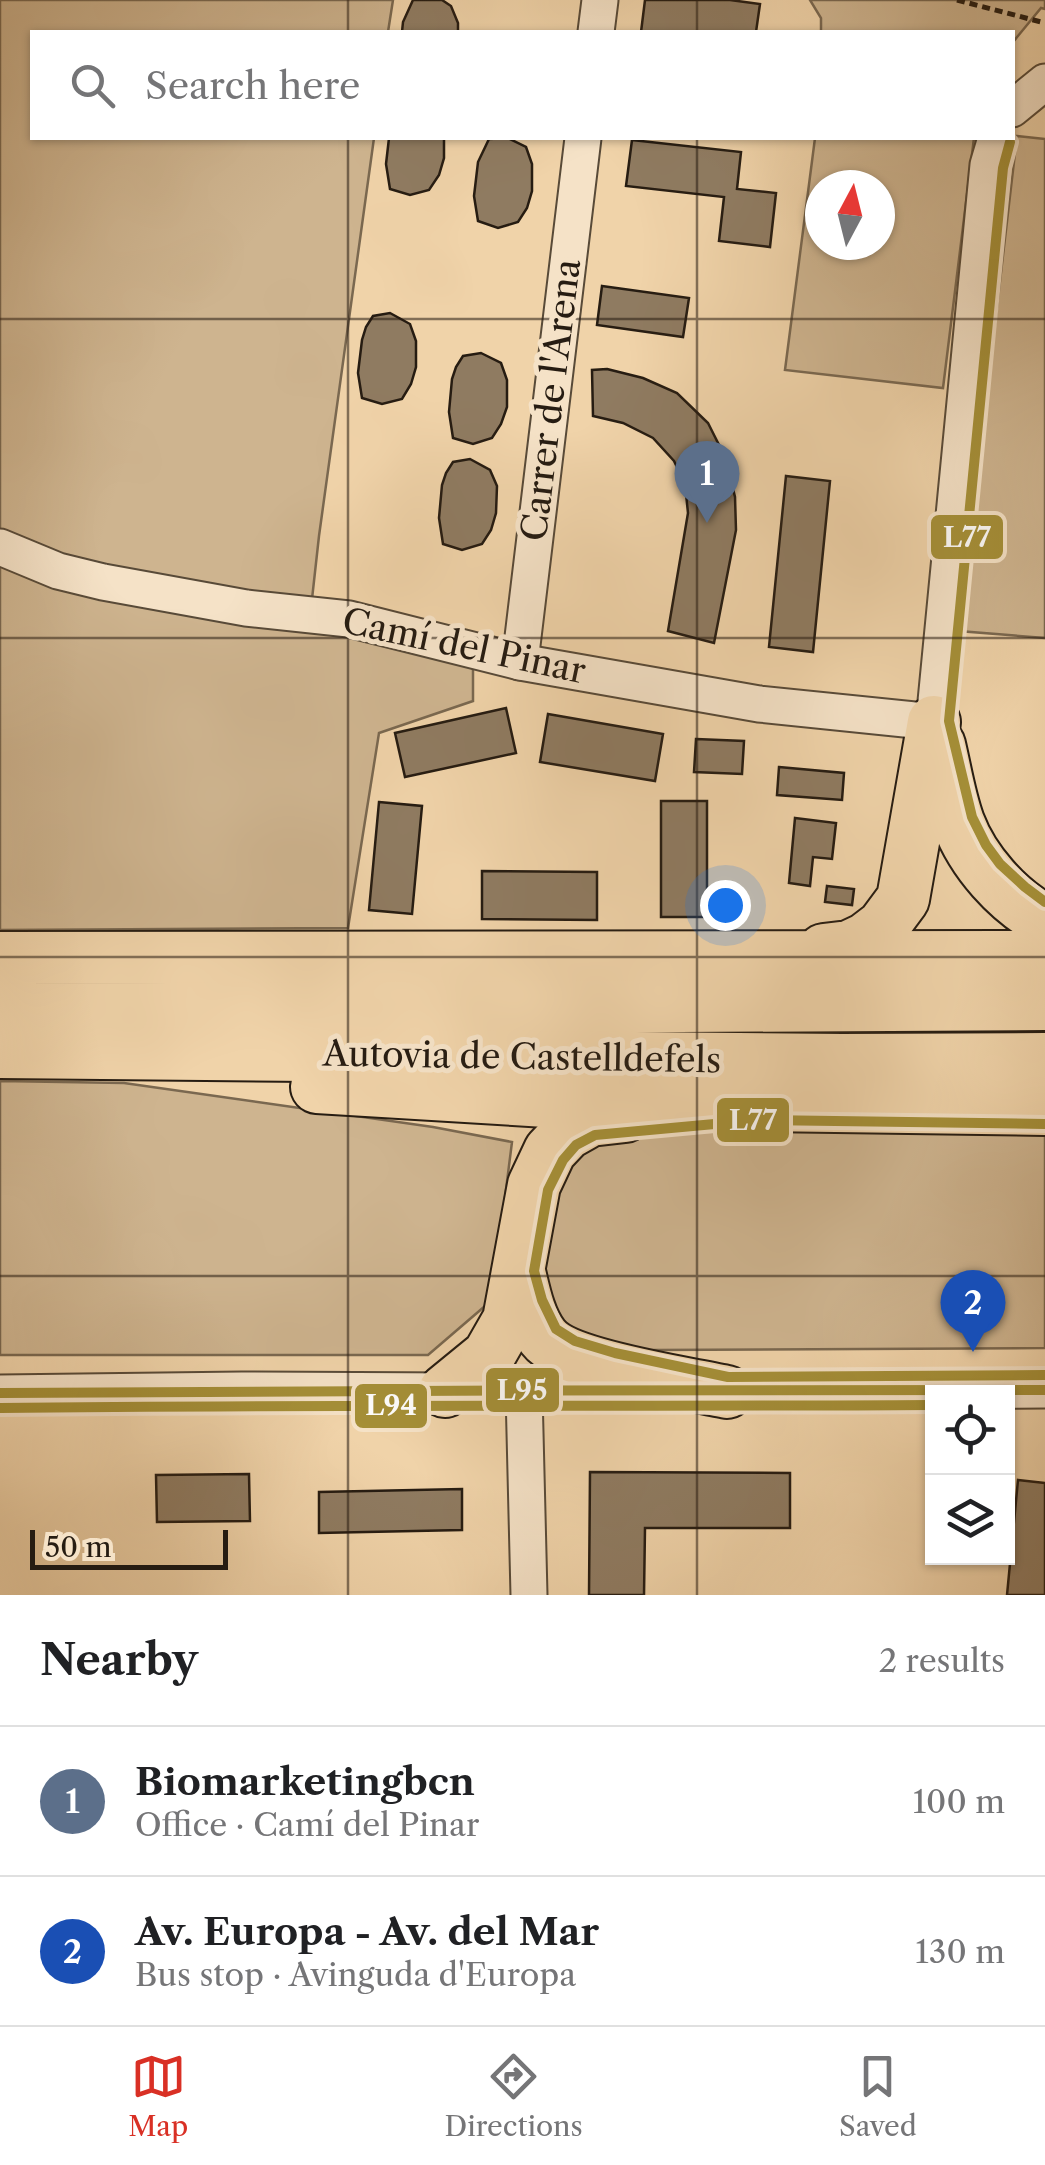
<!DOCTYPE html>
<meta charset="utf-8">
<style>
body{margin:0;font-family:"Libre Caslon Text",serif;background:#f2f2f2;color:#202124}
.controls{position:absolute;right:30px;bottom:30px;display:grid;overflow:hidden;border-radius:0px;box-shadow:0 2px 8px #0004}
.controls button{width:90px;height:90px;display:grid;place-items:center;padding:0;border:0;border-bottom:2px solid #e0e0e0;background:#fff;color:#202124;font:50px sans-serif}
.compass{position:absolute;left:805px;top:170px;width:90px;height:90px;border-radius:50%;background:#fff;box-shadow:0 2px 8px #0004;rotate:7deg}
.scale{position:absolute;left:30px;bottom:25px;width:198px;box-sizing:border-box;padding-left:10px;border:5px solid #261c12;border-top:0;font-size:28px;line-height:35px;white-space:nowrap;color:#261c12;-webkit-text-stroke:8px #f5e2c7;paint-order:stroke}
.you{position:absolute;left:725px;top:905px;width:35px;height:35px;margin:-25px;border:8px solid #fff;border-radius:50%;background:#1a73e8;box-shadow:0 0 0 15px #1a73e833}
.badge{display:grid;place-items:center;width:65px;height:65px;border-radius:50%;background:#d93025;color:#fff;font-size:32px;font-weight:700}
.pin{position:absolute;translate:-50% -82px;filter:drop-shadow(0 2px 5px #0008)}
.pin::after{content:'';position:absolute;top:52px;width:35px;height:30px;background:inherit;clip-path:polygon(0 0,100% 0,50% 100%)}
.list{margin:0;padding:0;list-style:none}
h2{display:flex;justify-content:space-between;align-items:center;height:130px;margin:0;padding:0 40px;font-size:42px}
h2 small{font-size:32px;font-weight:400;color:#757577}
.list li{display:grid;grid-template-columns:65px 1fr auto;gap:30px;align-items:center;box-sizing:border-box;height:150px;padding:0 40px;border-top:2px solid #e0e0e0}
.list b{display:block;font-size:38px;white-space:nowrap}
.list p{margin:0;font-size:32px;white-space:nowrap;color:#757577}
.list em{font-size:32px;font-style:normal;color:#757577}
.icon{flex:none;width:55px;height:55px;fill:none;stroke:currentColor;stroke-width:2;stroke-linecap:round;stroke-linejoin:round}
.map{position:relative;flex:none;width:1045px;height:1595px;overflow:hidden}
.search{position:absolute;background:#fff;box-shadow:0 2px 8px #0004;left:30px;right:30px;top:30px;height:110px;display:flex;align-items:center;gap:25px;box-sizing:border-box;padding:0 35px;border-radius:0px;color:#757577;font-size:38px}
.sheet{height:430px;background:#fff}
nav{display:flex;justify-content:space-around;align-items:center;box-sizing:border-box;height:140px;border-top:2px solid #e0e0e0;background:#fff;font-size:28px;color:#757577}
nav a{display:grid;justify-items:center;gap:5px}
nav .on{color:#d93025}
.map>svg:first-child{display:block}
.green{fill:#ceb48f;stroke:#7a6850;stroke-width:2.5;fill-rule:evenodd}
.building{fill:#8f7b61;stroke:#261c12;stroke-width:2.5}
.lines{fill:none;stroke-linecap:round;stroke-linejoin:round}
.minor-casing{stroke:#584a38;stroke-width:39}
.highway-casing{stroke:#261c12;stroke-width:56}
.path{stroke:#261c12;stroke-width:5;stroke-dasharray:8 5;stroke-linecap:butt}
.minor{stroke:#f5e2c7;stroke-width:35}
.highway{stroke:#f0d3a9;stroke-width:52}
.bus-1-casing{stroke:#f5e2c7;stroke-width:18}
.bus-2-casing{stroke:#f5e2c7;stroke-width:18}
.bus-3-casing{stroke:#f5e2c7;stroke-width:18}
.bus-1{stroke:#a58f37;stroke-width:10}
.bus-2{stroke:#a58f37;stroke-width:10}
.bus-3{stroke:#a58f37;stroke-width:10}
.grid{fill:none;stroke:#261c12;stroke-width:2.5;stroke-opacity:0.55}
.labels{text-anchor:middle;stroke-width:10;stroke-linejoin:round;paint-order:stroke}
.street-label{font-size:35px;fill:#261c12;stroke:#f5e2c7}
.line-badge{stroke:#f5e2c7;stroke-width:4}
.badge-label{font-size:28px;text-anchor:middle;font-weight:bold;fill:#fff}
</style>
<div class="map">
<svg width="1045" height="1595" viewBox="0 0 1045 1595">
<rect width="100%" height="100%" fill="#f0d3a9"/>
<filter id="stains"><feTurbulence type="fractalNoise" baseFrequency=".002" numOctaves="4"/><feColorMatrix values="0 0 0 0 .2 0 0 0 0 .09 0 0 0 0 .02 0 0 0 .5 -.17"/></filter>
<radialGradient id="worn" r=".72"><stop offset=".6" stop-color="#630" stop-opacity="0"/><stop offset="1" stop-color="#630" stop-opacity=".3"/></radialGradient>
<!-- green -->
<g class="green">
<polygon points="0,0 393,0 388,32 32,32 32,138 374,138 319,536 309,626 473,666 473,701 379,733 348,928 0,930"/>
<polygon points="810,0 1045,0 1045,9 1041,8 1013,42 1012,32 821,32 821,18"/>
<polygon points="1017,136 1045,139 1045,638 959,631"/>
<path d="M 815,138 L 974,138 L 943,388 L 785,370 ZM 820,185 L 880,185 L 880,245 L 820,245 Z"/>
<polygon points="0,1081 124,1083 433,1127 512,1142 492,1300 428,1355 0,1355"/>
<polygon points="1045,1125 1045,1348 654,1350 606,1353 562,1327 542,1279 561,1164 612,1128"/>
</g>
<!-- building -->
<g class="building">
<polygon points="413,0 442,0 451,6 458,23 458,32 402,32 403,22"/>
<polygon points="645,0 730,0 760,4 756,32 641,32"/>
<polygon points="389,138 444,138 444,158 439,175 429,190 410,195 390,189 386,164"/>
<polygon points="508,138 526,147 532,164 532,191 527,208 518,222 498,228 478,221 474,196 478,162 489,139"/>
<polygon points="632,140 741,152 737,189 776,193 770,247 719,241 724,197 626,186"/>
<polygon points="602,286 689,298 683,337 597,325"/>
<polygon points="390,313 410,324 416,341 416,367 411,384 402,399 382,404 362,398 358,373 362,340 366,327 373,316"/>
<polygon points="481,353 501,363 507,380 507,407 501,424 492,438 473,444 453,438 449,412 452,379 456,367 463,356"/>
<polygon points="607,369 643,378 677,393 708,423 725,457 735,497 736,530 714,643 668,631 688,513 685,484 674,461 653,438 623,423 593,416 592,370"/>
<polygon points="470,459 490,470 497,486 496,513 491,530 482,544 462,550 443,544 439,518 442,485 446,473 453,462"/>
<polygon points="786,476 830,481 813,652 769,647"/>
<polygon points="506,708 516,753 405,777 395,733"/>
<polygon points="548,714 663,734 655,781 540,762"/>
<polygon points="696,739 744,741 742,774 694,772"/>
<polygon points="779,767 844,773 842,800 777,795"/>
<rect x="661" y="801" width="46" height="116"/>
<polygon points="379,802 422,806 412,914 369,910"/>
<polygon points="795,818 836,823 832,859 813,857 810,886 789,883"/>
<polygon points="482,871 597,872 597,920 482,919"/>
<polygon points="827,886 854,889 852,905 825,902"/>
<polygon points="590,1472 790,1473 790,1528 645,1528 644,1595 589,1595"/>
<polygon points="249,1474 250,1521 157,1522 156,1475"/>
<polygon points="1018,1480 1045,1483 1045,1595 1007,1595"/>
<polygon points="462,1489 462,1530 319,1533 319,1492"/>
</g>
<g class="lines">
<defs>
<g id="minor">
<polyline points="596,32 600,0"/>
<polyline points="1012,109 1045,82"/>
<polyline points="0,547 58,571 103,582 246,608 349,619 520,662 759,704 934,722 988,165 996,138"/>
<polyline points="520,662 583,138"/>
<polyline points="524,1392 529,1595"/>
<polyline points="706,1392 1045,1390"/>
<polyline points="0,1393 242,1390 644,1392"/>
</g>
<g id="highway">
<path d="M 939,745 C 945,770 949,797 958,822 C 973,862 1007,900 1045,921"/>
<polyline points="824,950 849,947 866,939 883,926 903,899 934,722"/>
<polyline points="0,958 1045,957"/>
<polyline points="0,1010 1045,1004"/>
<polyline points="0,1052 842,1060 1045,1059"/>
<polyline points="317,1087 563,1102 1045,1109"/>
<path d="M 519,1272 C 524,1293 529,1319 543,1337 C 566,1367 687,1383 727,1392"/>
<polyline points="445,1391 489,1355 509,1320 534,1185 550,1151 567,1133 590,1120 625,1116"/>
</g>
</defs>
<!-- minor casing -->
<use href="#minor" class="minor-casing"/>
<!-- highway casing -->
<use href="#highway" class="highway-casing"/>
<!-- path -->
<polyline class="path" points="957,0 1045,23"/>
<!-- minor -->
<use href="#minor" class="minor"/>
<!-- highway -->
<use href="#highway" class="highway"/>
<defs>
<path id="bus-1" d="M 0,1393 C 348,1389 697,1391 1045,1390"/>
<path id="bus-2" d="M 0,1408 C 311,1404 622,1407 932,1405"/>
<g id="bus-3">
<polyline points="1010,142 1003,168 949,721 972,817 986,845 1000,864 1025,887 1045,902"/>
<polyline points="1045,1124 758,1120 595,1135 576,1145 563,1160 548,1190 534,1271 542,1300 556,1329 575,1341 615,1353 728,1377 1045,1375"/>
</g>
</defs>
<!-- bus-1 casing -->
<use href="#bus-1" class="bus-1-casing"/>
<!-- bus-2 casing -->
<use href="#bus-2" class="bus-2-casing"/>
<!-- bus-3 casing -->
<use href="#bus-3" class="bus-3-casing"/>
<!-- bus-1 -->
<use href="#bus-1" class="bus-1"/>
<!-- bus-2 -->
<use href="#bus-2" class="bus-2"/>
<!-- bus-3 -->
<use href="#bus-3" class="bus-3"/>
</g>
<!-- grid -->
<path class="grid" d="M 348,0 L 348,32M 697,0 L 697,32M 348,138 L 348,1595M 697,138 L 697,1595M 0,319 L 1045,319M 0,638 L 1045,638M 0,957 L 1045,957M 0,1276 L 1045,1276"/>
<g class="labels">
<!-- street labels -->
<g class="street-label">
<text transform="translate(551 400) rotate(-83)" y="12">Carrer de l'Arena</text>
<text transform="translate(464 646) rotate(12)" y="12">Camí del Pinar</text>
<text transform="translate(522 1057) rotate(1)" y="12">Autovia de Castelldefels</text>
</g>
</g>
<g class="line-badge">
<rect x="929" y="513" width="76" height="48" rx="10" fill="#a58f37"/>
<rect x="715" y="1096" width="76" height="48" rx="10" fill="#a58f37"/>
<rect x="484" y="1366" width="77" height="48" rx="10" fill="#a58f37"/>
<rect x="353" y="1382" width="76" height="48" rx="10" fill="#a58f37"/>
</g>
<g class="badge-label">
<text x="967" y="547">L77</text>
<text x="753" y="1130">L77</text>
<text x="522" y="1400">L95</text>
<text x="391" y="1415">L94</text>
</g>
<rect width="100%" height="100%" filter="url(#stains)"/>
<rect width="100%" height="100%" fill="url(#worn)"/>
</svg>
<div class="controls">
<button><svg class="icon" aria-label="locate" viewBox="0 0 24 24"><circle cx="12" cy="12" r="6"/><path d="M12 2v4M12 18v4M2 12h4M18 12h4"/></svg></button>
<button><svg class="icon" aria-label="layers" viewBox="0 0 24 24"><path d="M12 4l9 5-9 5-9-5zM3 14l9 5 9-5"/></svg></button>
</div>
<svg class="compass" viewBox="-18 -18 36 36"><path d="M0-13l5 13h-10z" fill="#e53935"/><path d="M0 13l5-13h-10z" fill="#757577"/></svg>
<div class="scale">50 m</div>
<div class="you"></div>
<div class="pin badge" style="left:707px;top:523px;background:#5c6f8a">1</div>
<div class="pin badge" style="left:973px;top:1352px;background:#1a4fb4">2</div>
<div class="search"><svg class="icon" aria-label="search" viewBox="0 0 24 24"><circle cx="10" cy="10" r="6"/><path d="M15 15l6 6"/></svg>Search here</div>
</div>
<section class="sheet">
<h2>Nearby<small>2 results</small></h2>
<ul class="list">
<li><span class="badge" style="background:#5c6f8a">1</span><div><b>Biomarketingbcn</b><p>Office · Camí del Pinar</p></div><em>100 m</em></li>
<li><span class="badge" style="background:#1a4fb4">2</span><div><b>Av. Europa - Av. del Mar</b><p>Bus stop · Avinguda d'Europa</p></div><em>130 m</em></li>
</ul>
</section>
<nav>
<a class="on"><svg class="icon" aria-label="map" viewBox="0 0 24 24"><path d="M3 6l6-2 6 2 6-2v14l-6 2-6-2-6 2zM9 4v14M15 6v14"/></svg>Map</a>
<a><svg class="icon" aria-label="directions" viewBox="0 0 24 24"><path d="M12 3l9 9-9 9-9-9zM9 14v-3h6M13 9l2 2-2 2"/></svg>Directions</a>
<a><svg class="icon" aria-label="saved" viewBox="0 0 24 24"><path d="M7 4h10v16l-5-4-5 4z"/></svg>Saved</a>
</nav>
